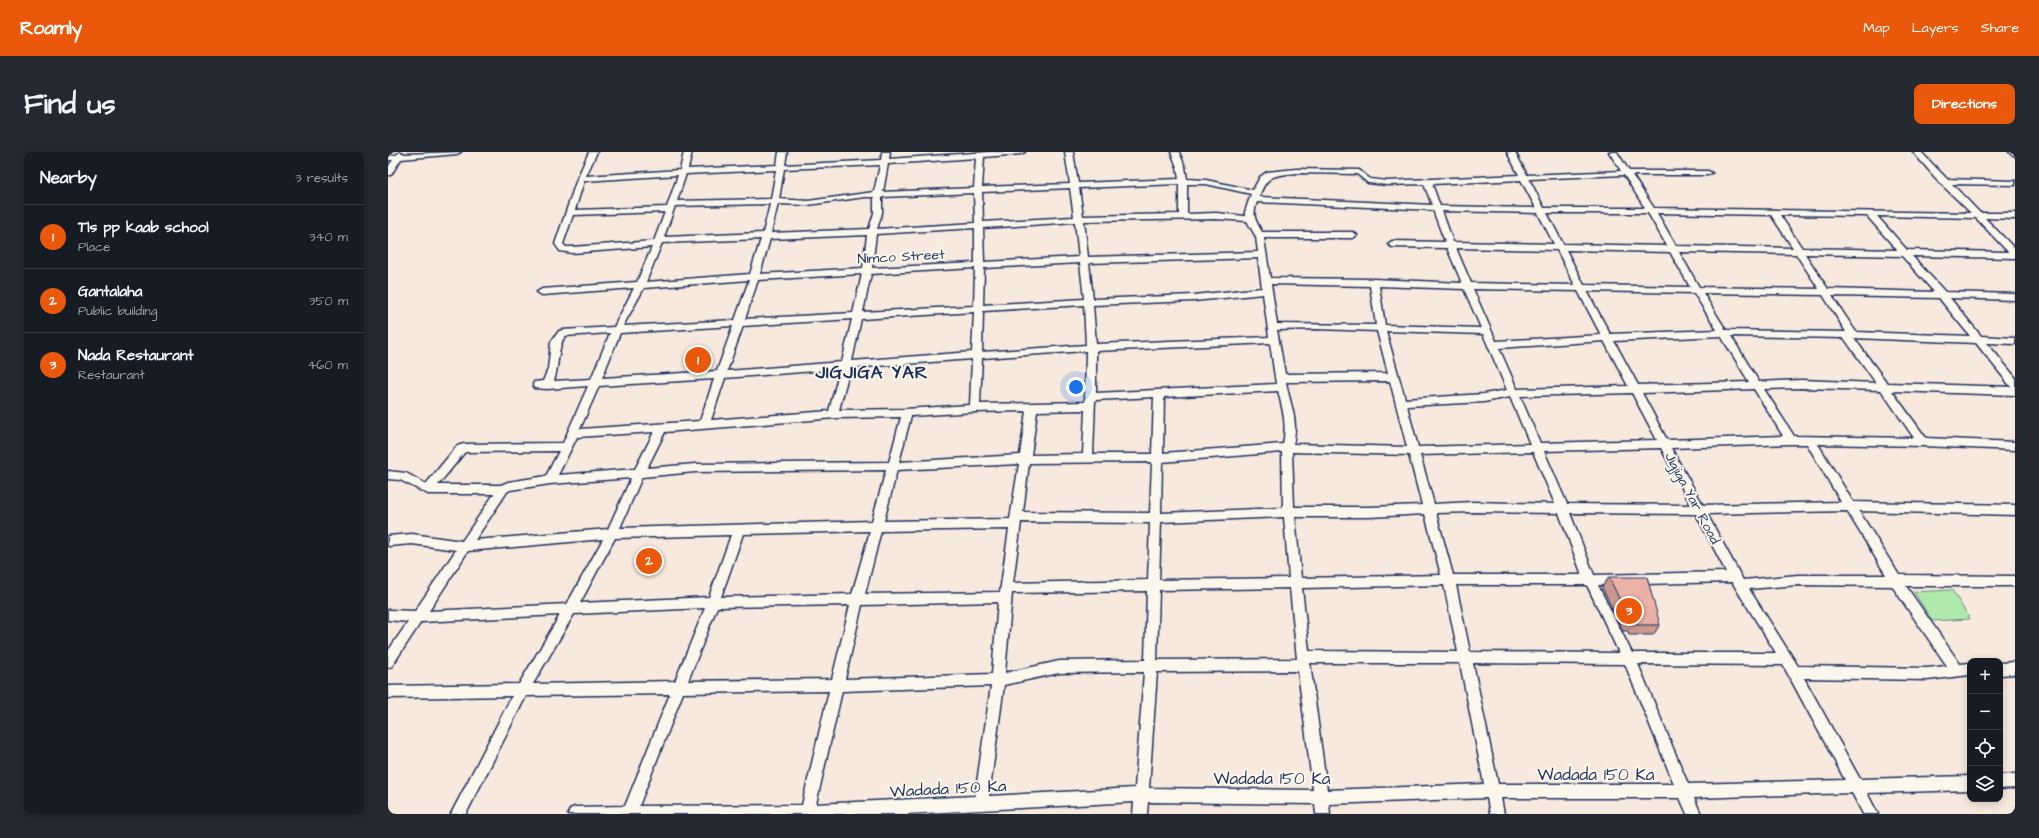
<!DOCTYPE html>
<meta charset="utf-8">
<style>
body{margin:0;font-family:"Architects Daughter",sans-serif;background:#242831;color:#f1f3f6}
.controls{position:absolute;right:12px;bottom:12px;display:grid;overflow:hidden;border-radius:8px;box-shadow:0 2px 10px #0003}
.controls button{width:36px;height:36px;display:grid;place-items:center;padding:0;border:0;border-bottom:1px solid #363941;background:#171b24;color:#f1f3f6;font:20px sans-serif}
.you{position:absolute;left:688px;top:235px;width:14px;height:14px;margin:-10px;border:3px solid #fff;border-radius:50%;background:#1a73e8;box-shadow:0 0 0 6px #1a73e833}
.badge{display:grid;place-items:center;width:26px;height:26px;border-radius:50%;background:#ea580c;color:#fff;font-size:13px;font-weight:700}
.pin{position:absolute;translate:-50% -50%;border:2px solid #fff;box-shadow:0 1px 4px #0006}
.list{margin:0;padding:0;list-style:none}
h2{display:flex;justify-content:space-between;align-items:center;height:52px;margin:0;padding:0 16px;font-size:17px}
h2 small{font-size:13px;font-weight:400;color:#9ea1a6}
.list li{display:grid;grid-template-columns:26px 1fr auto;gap:12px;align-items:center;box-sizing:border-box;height:64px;padding:0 16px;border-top:1px solid #363941}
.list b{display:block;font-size:15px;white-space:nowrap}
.list p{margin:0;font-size:13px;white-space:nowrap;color:#9ea1a6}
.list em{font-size:13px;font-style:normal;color:#9ea1a6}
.icon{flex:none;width:22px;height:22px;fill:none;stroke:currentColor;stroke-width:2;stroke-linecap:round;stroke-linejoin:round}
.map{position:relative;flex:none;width:1627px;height:662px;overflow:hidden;border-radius:8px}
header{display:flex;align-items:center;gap:24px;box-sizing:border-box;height:56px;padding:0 20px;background:#ea580c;color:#fff}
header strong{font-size:19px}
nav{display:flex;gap:22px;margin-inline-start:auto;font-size:14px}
.intro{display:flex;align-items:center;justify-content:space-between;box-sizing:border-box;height:96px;padding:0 24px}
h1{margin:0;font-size:28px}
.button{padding:10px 18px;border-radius:8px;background:#ea580c;color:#fff;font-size:14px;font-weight:700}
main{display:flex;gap:24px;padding:0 24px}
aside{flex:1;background:#171b24;border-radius:8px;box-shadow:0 2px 10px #0003}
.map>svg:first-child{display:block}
.green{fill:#b0e9ac;stroke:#668c85}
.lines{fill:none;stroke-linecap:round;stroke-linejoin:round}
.minor-casing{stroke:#1b2f5e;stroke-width:3}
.minor{fill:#fbf7ec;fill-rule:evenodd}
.wall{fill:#ca988f;stroke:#1b2f5e}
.building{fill:#ebb1a6;stroke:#1b2f5e}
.labels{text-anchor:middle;stroke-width:4;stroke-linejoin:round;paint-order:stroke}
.street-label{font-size:14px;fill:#1b2f5e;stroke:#fbf7ec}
.near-street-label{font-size:17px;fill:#1b2f5e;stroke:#fbf7ec}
.district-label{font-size:18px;font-weight:bold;letter-spacing:1px;fill:#1b2f5e;stroke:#fbf7ec}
</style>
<header>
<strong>Roamly</strong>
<nav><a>Map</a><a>Layers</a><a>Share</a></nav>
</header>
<div class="intro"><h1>Find us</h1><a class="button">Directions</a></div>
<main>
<aside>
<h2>Nearby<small>3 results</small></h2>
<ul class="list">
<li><span class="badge">1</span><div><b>Tls pp kaab school</b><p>Place</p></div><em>340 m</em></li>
<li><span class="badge">2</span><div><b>Gantalaha</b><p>Public building</p></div><em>350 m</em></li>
<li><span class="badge">3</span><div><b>Nada Restaurant</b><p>Restaurant</p></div><em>460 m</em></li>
</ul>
</aside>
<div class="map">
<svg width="1627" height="662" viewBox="0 0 1627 662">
<rect width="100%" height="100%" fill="#f8e9de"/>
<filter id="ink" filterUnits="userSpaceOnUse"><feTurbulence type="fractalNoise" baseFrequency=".025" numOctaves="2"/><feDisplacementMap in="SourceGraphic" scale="8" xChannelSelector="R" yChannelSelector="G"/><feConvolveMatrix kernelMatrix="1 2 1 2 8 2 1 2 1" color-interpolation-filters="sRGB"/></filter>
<g filter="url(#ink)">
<!-- green -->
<polygon class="green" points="1564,438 1582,467 1544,469 1526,440"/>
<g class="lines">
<defs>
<g id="minor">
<polygon points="12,0 17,2 73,0 69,2 13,7 3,23 0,23 0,15 5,8 0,8 0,4 8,3"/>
<path d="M 201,0 L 209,0 L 198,24 L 292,18 L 296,0 L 304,0 L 300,17 L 389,13 L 391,0 L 399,0 L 397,13 L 493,8 L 494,0 L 502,0 L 501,7 L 601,0 L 637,0 L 633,2 L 596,5 L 594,35 L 682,32 L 677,0 L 685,0 L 690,31 L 791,27 L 789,15 L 783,0 L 791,0 L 797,15 L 799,27 L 818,28 L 865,38 L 872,25 L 879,20 L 908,17 L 971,18 L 982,27 L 999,29 L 1131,23 L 1119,0 L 1127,0 L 1139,23 L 1233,19 L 1221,0 L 1229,0 L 1241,19 L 1320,19 L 1324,21 L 1320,23 L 1244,23 L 1266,56 L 1583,61 L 1552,31 L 1525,0 L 1533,0 L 1559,27 L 1627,29 L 1627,33 L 1564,32 L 1592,61 L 1627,61 L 1627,67 L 1597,66 L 1627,97 L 1627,106 L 1524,104 L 1557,140 L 1627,142 L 1627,148 L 1562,146 L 1593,184 L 1627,186 L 1627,192 L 1599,191 L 1627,225 L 1627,243 L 1504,239 L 1538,286 L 1627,290 L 1627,298 L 1535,294 L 1430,292 L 1465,350 L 1627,353 L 1627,363 L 1471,359 L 1511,423 L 1627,424 L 1627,434 L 1518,434 L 1572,512 L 1582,511 L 1582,523 L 1539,528 L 1416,526 L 1472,627 L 1582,624 L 1582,638 L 1479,641 L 1490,662 L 1475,662 L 1464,641 L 1306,646 L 1313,662 L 1299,662 L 1292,646 L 1113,646 L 1116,662 L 1102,662 L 1099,646 L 941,652 L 942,662 L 928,662 L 927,652 L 760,650 L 759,662 L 745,662 L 746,650 L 518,662 L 180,662 L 182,657 L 187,655 L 237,654 L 282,542 L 138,544 L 78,662 L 63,662 L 124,544 L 0,546 L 0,534 L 131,532 L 172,463 L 33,470 L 4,514 L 0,516 L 0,499 L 20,470 L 0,468 L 0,458 L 27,459 L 68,398 L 24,392 L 0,394 L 0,384 L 24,382 L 74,389 L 106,342 L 40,342 L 12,328 L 0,327 L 0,319 L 18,321 L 38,332 L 69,294 L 76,292 L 175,291 L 200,234 L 159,237 L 146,236 L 145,233 L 146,230 L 155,229 L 160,217 L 163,190 L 171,179 L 174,178 L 226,175 L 246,136 L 154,143 L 149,140 L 154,137 L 249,130 L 264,95 L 184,101 L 172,99 L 167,92 L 189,27 ZM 588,6 L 586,36 L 495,40 L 500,12 ZM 492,13 L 486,40 L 420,49 L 391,47 L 396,17 ZM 388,18 L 383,47 L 289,49 L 298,22 ZM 908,21 L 969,22 L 980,31 L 999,33 L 1036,32 L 1044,53 L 871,45 C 879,22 886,24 908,21 ZM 290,23 L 279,55 L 187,58 L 196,29 ZM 1236,23 L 1257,56 L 1156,56 L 1141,27 ZM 1133,28 L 1148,56 L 1052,54 L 1044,32 ZM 791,32 L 791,62 L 695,64 L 691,36 ZM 799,32 L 818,32 L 863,42 L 857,60 L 857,64 L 828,61 L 799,62 ZM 682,36 L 686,65 L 595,70 L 594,40 ZM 586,41 L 587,71 L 489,77 L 494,61 L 494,45 ZM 477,45 L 486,45 L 486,61 L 481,77 L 383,81 L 390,52 L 420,53 ZM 869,50 L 1045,58 L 1057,90 L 1004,89 L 1000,92 L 1004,95 L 1059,96 L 1074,131 L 986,127 L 882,126 L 876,86 L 965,86 L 969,83 L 965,80 L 874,80 C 867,68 864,63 869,50 ZM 382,52 L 375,81 L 276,85 L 287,54 ZM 1054,59 L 1150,61 L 1166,92 L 1065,90 ZM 277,60 L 266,89 L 184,95 L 178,95 L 175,92 L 185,63 ZM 1159,61 L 1260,61 L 1279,94 L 1175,92 ZM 1269,61 L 1383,63 L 1405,96 L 1288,94 ZM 1392,63 L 1479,64 L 1509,98 L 1414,96 ZM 1489,64 L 1588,66 L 1620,100 L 1519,98 ZM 828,67 L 859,69 L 868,85 L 870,100 L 700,105 L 696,69 ZM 687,70 L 691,105 L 596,110 L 595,76 ZM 587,76 L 587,111 L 484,116 L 488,82 ZM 479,83 L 475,116 L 372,122 L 382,87 ZM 373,87 L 362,122 L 258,130 L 274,91 ZM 1068,96 L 1169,98 L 1187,133 L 1083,131 ZM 1178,98 L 1282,100 L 1302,135 L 1196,133 ZM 1291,100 L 1408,102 L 1431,137 L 1311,135 ZM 1417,102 L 1514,104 L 1546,140 L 1440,137 ZM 870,106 L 874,136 L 806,143 L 705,147 L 701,111 ZM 692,111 L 696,147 L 595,153 L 596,116 ZM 587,116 L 586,154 L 475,160 L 483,122 ZM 474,122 L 465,161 L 357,167 L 370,128 ZM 361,128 L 347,168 L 235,174 L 256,136 ZM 883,132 L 982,134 L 988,173 L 889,172 ZM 991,134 L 1076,137 L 1093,176 L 997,173 ZM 1085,137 L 1190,139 L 1213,183 L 1108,189 ZM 1199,139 L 1306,141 L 1329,178 L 1222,182 ZM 1315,141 L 1435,143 L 1458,180 L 1338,178 ZM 875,142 L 881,185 L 708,192 L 705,153 L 806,149 ZM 1444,144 L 1551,146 L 1582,184 L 1468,180 ZM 696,153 L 698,193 L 594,200 L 595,159 ZM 586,160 L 584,200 L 464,209 L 473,167 ZM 464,167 L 454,210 L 339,219 L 355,174 ZM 345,174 L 329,219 L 214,226 L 232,181 ZM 928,177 L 989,179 L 1000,221 L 897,222 L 889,178 ZM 998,179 L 1095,182 L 1119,238 L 1096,242 L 1017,247 ZM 222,181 L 203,227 L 166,229 C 171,214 169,196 177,184 ZM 1333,184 L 1361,230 L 1250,233 L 1226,189 ZM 1343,184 L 1456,186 L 1488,231 L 1413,228 L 1371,230 ZM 1466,186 L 1588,191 L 1623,235 L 1626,235 L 1499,231 ZM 1216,189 L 1240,234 L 1129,237 L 1111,196 ZM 882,191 L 888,232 L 708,241 L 708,199 ZM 698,199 L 697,250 L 592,252 L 594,206 ZM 584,207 L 582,253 L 517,257 L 451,258 L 462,216 ZM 452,217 L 441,259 L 323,268 L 337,226 ZM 326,227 L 312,269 L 192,277 L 211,234 ZM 1002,229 L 1019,295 L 905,292 C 911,268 902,253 898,230 ZM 1413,236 L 1493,238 L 1526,286 L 1406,284 L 1376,237 ZM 1366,237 L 1395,284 L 1279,288 L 1254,241 ZM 890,239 C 895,258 899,273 895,292 L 775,301 L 776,245 ZM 1244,241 L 1269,288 L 1152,291 L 1132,244 ZM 766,245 L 764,302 L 705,302 L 707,248 ZM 1122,245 L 1142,292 L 1030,295 L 1019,254 L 1096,250 ZM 697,258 L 695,302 L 643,303 L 649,259 ZM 638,259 L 632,303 L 511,310 L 523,264 L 587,260 ZM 513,265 L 501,310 L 307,312 L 259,316 L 277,280 L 447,266 ZM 266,280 L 247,317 L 170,323 L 189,285 ZM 1403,292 L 1419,292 L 1453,350 L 1315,353 L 1283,296 ZM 1273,296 L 1303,353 L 1179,352 L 1156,299 ZM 171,299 L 158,324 L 120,330 L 113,333 L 50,333 L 77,300 ZM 894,300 L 895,356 L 773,361 L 774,310 ZM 904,300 L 1021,303 L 1034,353 L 981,355 L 906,355 ZM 1145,300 L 1167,352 L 1085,350 L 1046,352 L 1032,303 ZM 764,310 L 762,361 L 635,360 L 641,311 ZM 631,312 L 622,367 L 496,369 L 509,318 ZM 498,318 L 484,369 L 232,376 L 254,325 L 307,320 ZM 243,326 L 220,377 L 87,388 L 119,340 L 122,338 L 162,332 ZM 1459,359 L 1498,423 L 1410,423 L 1355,428 L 1319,362 ZM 1085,360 L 1171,361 L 1194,423 L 1065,423 L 1048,361 ZM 1182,361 L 1308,362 L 1338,420 L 1206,423 ZM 1037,362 L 1053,423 L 913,426 L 907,365 L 981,365 ZM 896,365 L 901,426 L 771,428 L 773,370 ZM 633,370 L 762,371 L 760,428 L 625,431 ZM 621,377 L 612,440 L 477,442 L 493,379 ZM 482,379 L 464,442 L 333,445 L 355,382 ZM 343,383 L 321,445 L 192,451 L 227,386 ZM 215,387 L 179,452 L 41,459 L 80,399 ZM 1344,430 L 1388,501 L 1244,501 L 1210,433 ZM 1056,433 L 1070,500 L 921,499 L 914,436 ZM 1068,433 L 1199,433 L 1231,501 L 1082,500 ZM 1410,433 L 1504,434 L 1559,514 L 1539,516 L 1410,514 L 1361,437 ZM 902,436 L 909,507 L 769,508 L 771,438 ZM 759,439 L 757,508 L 671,509 L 617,521 L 624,441 ZM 610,450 L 604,522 L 457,527 L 474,453 ZM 462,453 L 444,527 L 300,529 L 329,455 ZM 317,456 L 287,529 L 145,532 L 186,462 ZM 922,511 L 1072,511 L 1096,632 L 939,638 ZM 1085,511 L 1237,512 L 1286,632 L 1110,632 ZM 1250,512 L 1395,513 L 1457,628 L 1300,632 ZM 910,519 L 925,638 L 761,636 L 769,520 ZM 756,520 L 747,636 L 601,644 L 616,533 L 671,521 ZM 603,534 L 587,644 L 428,652 L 454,539 ZM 441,539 L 414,653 L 251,654 L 295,541 Z"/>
<polygon points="1621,0 1627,0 1627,4"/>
<polygon points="1627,510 1627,522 1612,523 1612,511"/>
<polygon points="1627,622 1627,636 1612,637 1612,623"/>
</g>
</defs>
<!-- minor casing -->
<use href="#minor" class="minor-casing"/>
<!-- minor -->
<use href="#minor" class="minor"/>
</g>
<!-- wall -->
<polygon class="wall" points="1221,425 1272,473 1265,483 1241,483 1240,479 1235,479 1214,435"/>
<!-- building -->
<polygon class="building" points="1221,425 1259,425 1272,473 1249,473 1248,470 1242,470"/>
</g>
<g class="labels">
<!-- street labels -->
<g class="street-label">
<text transform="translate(513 104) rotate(-3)" y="5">Nimco Street</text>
<text transform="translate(1305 346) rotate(62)" y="5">Jigjiga Yar Road</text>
</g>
<!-- near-street labels -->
<g class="near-street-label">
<text x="1208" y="628">Wadada 150 Ka</text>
<text x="884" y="632">Wadada 150 Ka</text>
<text transform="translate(560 636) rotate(-3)" y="6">Wadada 150 Ka</text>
</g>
<!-- district labels -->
<g class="district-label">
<text x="484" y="226">JIGJIGA YAR</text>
</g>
</g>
</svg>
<div class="controls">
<button>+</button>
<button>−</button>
<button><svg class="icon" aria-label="locate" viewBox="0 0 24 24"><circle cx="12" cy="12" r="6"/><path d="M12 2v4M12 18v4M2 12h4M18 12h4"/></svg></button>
<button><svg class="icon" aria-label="layers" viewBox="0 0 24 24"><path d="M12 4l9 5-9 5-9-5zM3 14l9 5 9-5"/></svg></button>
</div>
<div class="you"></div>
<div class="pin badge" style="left:310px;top:208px">1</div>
<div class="pin badge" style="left:261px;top:409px">2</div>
<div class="pin badge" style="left:1241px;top:459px">3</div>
</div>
</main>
